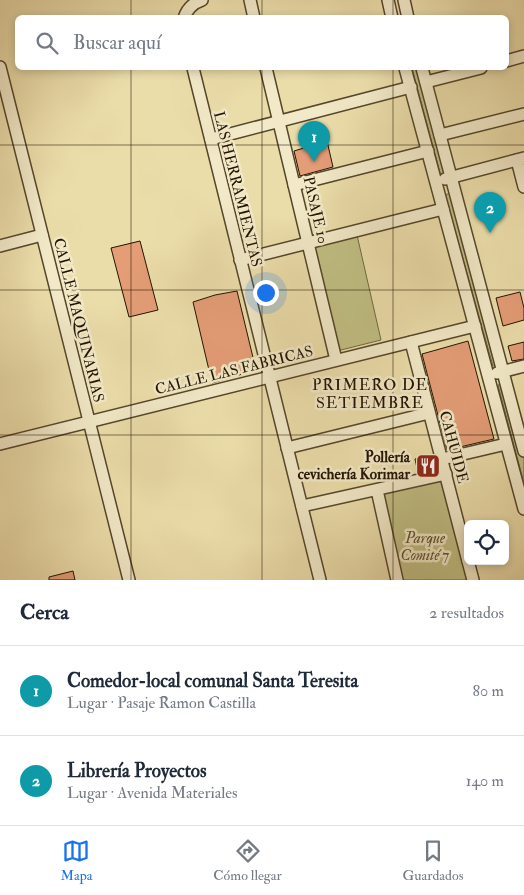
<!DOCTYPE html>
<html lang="es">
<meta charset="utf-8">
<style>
body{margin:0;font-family:"IM FELL Double Pica",serif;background:#f2f2f3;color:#1f2937}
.controls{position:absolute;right:15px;bottom:15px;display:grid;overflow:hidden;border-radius:8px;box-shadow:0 2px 8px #0003}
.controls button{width:45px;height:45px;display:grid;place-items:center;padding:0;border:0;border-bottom:1px solid #e0e1e3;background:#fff;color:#1f2937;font:25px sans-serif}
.you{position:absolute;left:265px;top:292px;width:18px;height:18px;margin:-12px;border:4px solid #fff;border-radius:50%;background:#1a73e8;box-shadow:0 0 0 8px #1a73e833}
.badge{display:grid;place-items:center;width:32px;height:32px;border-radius:50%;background:#1a73e8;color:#fff;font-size:16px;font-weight:700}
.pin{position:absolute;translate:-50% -41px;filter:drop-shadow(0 1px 2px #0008)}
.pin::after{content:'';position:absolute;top:26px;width:18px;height:15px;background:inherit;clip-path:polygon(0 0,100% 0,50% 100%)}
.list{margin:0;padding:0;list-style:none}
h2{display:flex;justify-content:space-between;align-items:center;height:65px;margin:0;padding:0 20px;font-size:21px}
h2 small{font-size:16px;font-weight:400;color:#747a83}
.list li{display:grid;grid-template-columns:32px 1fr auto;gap:15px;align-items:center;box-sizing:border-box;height:90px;padding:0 20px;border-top:1px solid #e0e1e3}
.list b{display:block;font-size:19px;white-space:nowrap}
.list p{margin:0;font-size:16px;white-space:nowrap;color:#747a83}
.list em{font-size:16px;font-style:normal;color:#747a83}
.icon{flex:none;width:28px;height:28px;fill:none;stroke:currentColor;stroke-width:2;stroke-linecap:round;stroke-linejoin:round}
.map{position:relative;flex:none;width:524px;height:580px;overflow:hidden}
.search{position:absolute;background:#fff;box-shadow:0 2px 8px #0003;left:15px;right:15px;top:15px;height:55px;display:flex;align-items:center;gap:12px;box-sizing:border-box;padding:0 18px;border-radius:8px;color:#747a83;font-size:19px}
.sheet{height:245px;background:#fff}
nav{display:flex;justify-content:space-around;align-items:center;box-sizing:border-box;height:70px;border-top:1px solid #e0e1e3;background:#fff;font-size:14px;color:#747a83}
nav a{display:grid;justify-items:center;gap:2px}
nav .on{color:#1a73e8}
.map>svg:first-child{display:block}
.green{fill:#c0be83;stroke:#716842}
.building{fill:#e49d77;stroke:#221300}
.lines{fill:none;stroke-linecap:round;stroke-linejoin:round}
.minor-casing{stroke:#54462a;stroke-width:14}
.minor{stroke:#f2e9c8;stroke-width:11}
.grid{fill:none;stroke:#221300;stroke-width:1;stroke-opacity:0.55}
.labels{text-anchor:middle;stroke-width:5;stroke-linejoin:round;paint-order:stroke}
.street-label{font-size:15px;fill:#221300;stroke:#f2e9c8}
.poi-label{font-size:15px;font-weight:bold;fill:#221300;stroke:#f2e9c8;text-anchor:end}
.park-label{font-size:15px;font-style:italic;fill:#594f2e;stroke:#f2e9c8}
.neighbourhood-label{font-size:16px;letter-spacing:1px;fill:#221300;stroke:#f2e9c8}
</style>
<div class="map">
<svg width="524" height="580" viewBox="0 0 524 580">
<rect width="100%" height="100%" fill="#ebddaa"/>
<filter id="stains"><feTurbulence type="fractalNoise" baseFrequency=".004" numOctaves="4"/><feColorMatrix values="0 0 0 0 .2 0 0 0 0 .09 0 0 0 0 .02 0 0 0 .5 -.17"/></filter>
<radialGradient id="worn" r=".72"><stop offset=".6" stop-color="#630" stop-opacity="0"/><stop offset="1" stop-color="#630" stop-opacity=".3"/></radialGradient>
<!-- green -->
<g class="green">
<polygon points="412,68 421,68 450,173 441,176"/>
<polygon points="455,191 502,364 493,366 445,195"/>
<polygon points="357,235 381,340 337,351 313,245"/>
<polygon points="506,383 524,451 524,483 498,385"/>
<polygon points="441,480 467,580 400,580 381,495"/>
</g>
<!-- building -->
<g class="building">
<polygon points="327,141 333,167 300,176 294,151"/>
<polygon points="140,241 158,310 129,317 111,248"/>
<polygon points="237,291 256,370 212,383 193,302 215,295"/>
<polygon points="520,292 524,308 524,320 503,326 496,298"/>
<polygon points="468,341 494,439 447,450 422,354"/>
<polygon points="524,342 524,359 512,361 508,346"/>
<polygon points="433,455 436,468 418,473 415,459"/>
<polygon points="73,571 75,580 49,580 49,577"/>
</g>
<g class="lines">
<defs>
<g id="minor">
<polyline points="250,0 254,18"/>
<polyline points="388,0 392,18"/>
<polyline points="404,0 408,18"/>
<path d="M 184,18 C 187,9 193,3 202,0"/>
<polyline points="506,61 524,56"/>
<polyline points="0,67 129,580"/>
<polyline points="193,68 320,580"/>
<polyline points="266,68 336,360"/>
<polyline points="405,68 524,509"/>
<polyline points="422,68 524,451"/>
<polyline points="426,82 481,68"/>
<polyline points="440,135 524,114"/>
<polyline points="211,139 411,87"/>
<polyline points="517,160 524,187"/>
<polyline points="445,179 524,158"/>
<polyline points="294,185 428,151"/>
<polyline points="0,246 42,235"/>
<polyline points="240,260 443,209"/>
<polyline points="411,342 468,561"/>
<polyline points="497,373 524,366"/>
<polyline points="0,444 475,326"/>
<polyline points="287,448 429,413"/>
<polyline points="442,459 506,444"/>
<polyline points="377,490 397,580"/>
<polyline points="302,506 446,474"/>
<polyline points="468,561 473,580"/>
</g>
</defs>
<!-- minor casing -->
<use href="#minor" class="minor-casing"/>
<!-- minor -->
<use href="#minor" class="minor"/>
</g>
<!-- grid -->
<path class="grid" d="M 131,0 L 131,18M 262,0 L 262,18M 393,0 L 393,18M 131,68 L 131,580M 262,68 L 262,580M 393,68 L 393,580M 0,145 L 524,145M 0,290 L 524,290M 0,435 L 524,435"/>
<!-- icons -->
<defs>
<symbol id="restaurant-square" viewBox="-11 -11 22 22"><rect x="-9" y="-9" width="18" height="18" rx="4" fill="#8f2418" stroke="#f2e9c8"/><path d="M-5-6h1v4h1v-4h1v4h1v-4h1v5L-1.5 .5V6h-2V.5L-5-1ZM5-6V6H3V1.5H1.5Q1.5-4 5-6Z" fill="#fff"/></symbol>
</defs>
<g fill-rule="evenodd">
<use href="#restaurant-square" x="414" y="452" width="28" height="28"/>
</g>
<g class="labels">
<!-- street labels -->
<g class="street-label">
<text transform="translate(238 189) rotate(76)" y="5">LAS HERRAMIENTAS</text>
<text transform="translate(316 210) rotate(77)" y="5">PASAJE 10</text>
<text transform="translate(79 320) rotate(76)" y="5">CALLE MAQUINARIAS</text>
<text transform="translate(234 370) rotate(-14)" y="5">CALLE LAS FABRICAS</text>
<text transform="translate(454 447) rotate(75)" y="5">CAHUIDE</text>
</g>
<!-- poi labels -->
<g class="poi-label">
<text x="410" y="462">Pollería<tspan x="410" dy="17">cevichería Korimar</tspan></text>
</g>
<!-- park labels -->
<g class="park-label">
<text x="425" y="543">Parque<tspan x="425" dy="17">Comité 7</tspan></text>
</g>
<!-- neighbourhood labels -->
<g class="neighbourhood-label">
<text x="370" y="390">PRIMERO DE<tspan x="370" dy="18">SETIEMBRE</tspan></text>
</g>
</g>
<rect width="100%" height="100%" filter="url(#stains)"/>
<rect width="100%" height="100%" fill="url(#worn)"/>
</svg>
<div class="controls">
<button><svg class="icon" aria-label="locate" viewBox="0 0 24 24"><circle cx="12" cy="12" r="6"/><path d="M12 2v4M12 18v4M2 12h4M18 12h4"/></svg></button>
</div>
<div class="you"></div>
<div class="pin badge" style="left:314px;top:162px;background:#0f9aa8">1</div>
<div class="pin badge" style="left:490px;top:233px;background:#0f9aa8">2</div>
<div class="search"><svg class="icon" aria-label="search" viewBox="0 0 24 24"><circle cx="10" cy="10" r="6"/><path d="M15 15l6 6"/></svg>Buscar aquí</div>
</div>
<section class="sheet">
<h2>Cerca<small>2 resultados</small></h2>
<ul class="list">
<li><span class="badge" style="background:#0f9aa8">1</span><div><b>Comedor-local comunal Santa Teresita</b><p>Lugar · Pasaje Ramon Castilla</p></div><em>80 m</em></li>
<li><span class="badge" style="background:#0f9aa8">2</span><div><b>Librería Proyectos</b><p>Lugar · Avenida Materiales</p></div><em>140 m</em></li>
</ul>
</section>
<nav>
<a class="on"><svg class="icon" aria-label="map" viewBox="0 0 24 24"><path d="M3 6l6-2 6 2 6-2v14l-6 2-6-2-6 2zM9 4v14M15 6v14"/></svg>Mapa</a>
<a><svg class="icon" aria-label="directions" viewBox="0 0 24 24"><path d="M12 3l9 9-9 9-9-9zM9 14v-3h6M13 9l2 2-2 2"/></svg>Cómo llegar</a>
<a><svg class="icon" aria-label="saved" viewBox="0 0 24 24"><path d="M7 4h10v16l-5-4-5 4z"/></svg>Guardados</a>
</nav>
